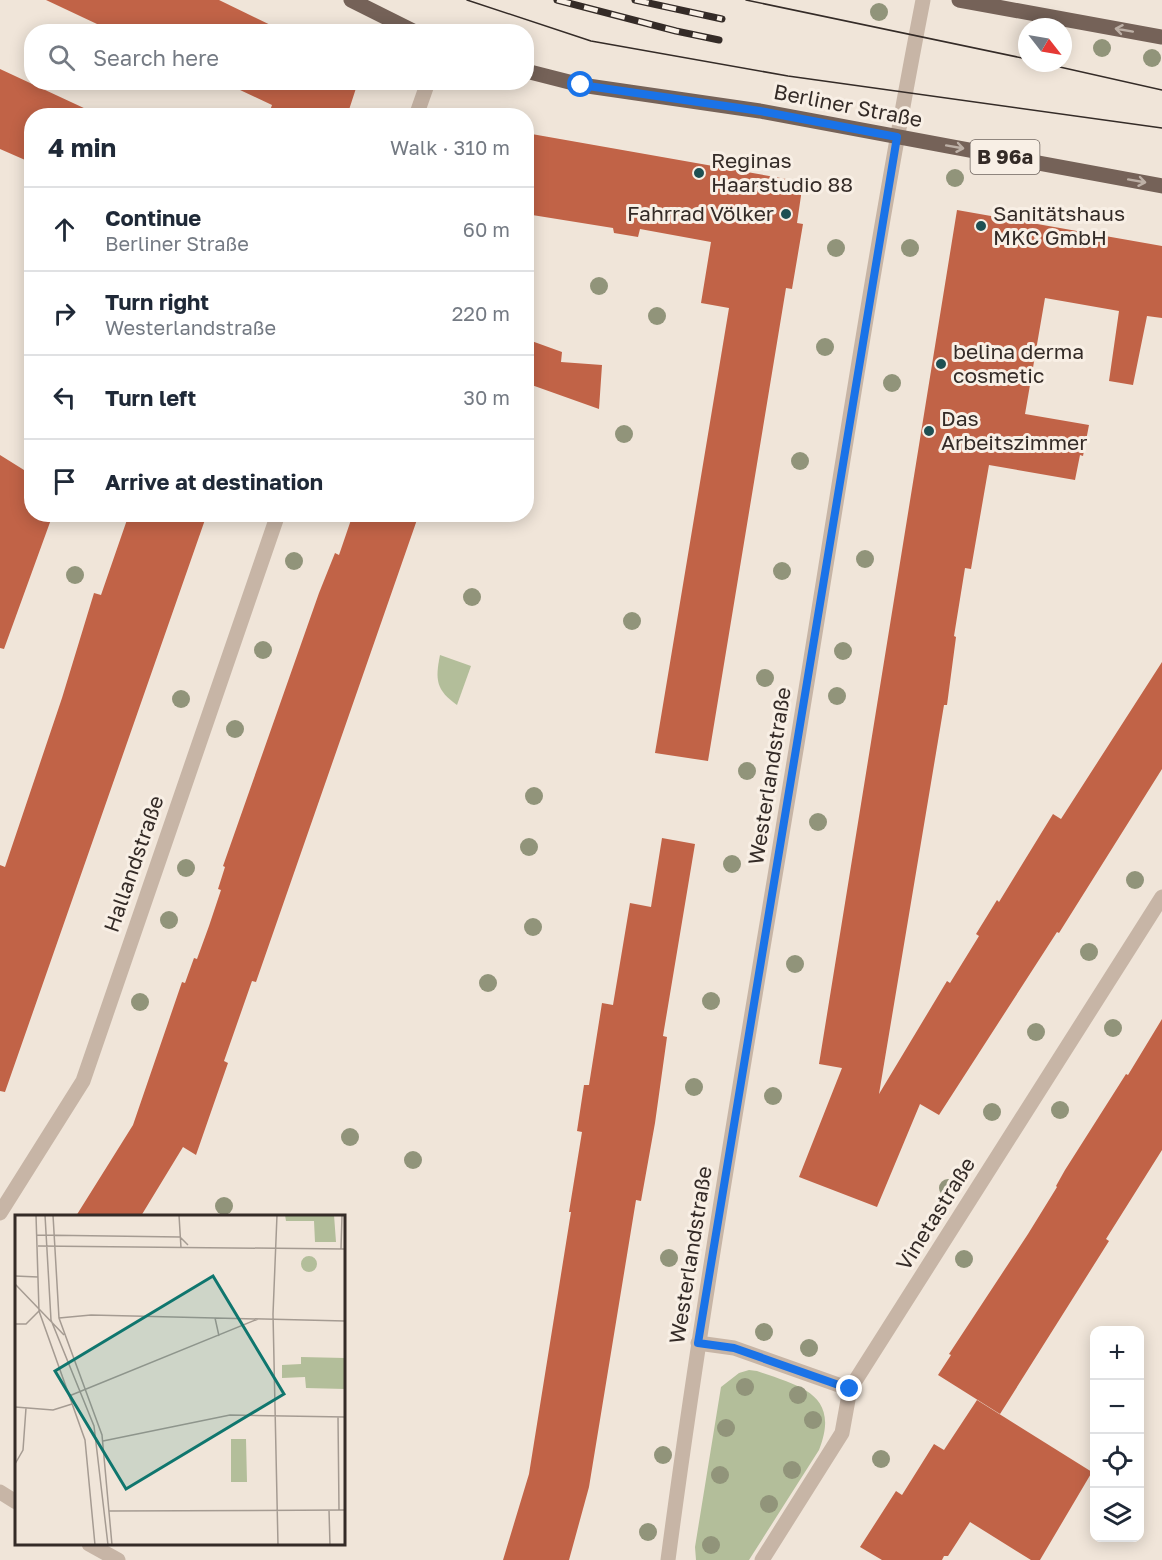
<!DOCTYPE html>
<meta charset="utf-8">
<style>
body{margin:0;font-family:"Golos Text",sans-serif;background:#f2f2f3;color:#1f2937}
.controls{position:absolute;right:18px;bottom:18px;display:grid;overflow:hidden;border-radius:12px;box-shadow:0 3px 15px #0003}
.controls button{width:54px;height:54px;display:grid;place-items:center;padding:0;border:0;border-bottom:2px solid #e0e1e3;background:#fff;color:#1f2937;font:30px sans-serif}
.compass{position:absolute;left:1018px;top:18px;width:54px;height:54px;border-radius:50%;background:#fff;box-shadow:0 3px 15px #0003;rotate:121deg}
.stop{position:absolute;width:18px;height:18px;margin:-14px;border:4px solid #1a73e8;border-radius:50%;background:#fff}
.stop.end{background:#1a73e8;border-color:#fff;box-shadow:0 2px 6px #0008}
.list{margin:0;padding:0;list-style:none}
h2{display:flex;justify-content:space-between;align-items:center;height:78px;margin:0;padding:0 24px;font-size:26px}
h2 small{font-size:20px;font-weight:400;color:#747a83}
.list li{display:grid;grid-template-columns:39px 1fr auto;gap:18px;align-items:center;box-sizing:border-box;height:84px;padding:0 24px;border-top:2px solid #e0e1e3}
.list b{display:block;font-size:22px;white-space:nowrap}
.list p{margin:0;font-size:20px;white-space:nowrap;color:#747a83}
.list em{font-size:20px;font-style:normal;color:#747a83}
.icon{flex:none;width:33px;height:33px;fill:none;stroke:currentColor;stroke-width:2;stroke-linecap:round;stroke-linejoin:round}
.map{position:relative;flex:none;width:1162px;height:1560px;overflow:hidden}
.search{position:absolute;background:#fff;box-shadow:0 3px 15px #0003;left:24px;top:24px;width:510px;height:66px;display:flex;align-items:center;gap:15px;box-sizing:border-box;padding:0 21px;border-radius:24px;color:#747a83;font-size:22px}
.panel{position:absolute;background:#fff;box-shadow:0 3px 15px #0003;left:24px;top:108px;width:510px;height:414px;border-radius:24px}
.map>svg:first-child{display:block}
.green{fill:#b3be9a}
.building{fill:#c16347}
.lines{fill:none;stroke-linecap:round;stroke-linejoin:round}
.minor{stroke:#c7b5a6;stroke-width:15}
.major{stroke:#756258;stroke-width:15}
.tram{stroke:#342b27;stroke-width:1.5}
.rail-casing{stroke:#342b27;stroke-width:7}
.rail{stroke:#f8efe5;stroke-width:4.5;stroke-dasharray:14;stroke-linecap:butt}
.tree{fill:#91947a}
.oneway{stroke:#bdb0a6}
.route{stroke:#1a73e8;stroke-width:8}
.poi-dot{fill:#1e5053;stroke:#f8efe5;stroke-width:2}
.labels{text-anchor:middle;stroke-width:6;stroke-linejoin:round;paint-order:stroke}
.shield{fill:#f8efe5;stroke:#6f6660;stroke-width:1.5}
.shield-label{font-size:20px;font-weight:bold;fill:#342b27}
.street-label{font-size:21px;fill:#342b27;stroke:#f8efe5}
.poi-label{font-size:21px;fill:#342b27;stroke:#f8efe5;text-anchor:start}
.inset-road{fill:none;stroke:#a59b92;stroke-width:1.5}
.view{fill:#0f766e;fill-opacity:0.15;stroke:#0f766e;stroke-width:3}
.inset-edge{fill:none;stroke:#342b27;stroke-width:3}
</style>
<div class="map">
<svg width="1162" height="1560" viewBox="0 0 1162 1560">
<rect width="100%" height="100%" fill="#f0e5d9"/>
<!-- green -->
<g class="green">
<path d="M 440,655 L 471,666 L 457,705 C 436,690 435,680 440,655 Z"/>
<path d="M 749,1370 L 757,1371 C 800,1386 841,1394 819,1450 L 749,1560 L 696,1560 L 695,1547 L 721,1387 L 739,1373 Z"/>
</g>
<!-- building -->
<g class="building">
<polygon points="46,0 219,0 285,32 114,32"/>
<polygon points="0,69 101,116 32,116 32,163 0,149"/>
<polygon points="223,82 358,82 347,116 268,116 272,105"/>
<polygon points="526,133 803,182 797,223 803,224 792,289 786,288 708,761 655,753 729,308 701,303 711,242 640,229 638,237 614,233 613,228 526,214"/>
<polygon points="957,210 1162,246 1162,318 1147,316 1133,385 1109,381 1119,311 1045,298 1025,414 1089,425 1083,456 1080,455 1075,480 989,465 971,569 965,568 954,636 956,637 947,705 944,705 879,1094 947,981 950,983 979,936 976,934 997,900 999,902 1053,814 1061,819 1162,662 1162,769 1059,933 1057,932 939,1115 920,1104 877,1207 799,1177 842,1068 819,1064"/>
<polygon points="526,339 562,352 561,362 602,365 599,409 526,383"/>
<polygon points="0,455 32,475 32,514 53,514 4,649 0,648"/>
<polygon points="129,514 207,514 5,1092 0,1091 0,865 5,867 62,698 94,593 101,595"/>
<polygon points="353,514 419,514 256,982 252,981 224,1061 228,1063 196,1155 183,1147 141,1216 76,1216 133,1125 182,982 185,983 194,958 197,959 209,926 221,890 218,889 225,867 223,866 319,593 335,553 339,555"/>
<polygon points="662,838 695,844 663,1036 667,1037 655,1123 641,1201 636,1200 589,1487 569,1560 503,1560 529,1474 571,1212 569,1212 582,1132 577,1131 584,1085 589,1085 602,1003 613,1005 630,903 651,907"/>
<polygon points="1162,1019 1162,1150 1106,1239 1109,1241 1000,1414 938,1375 951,1355 949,1354 1028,1234 1057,1187 1056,1186 1065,1170 1126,1074 1128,1075"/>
<polygon points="977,1400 1092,1472 1040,1560 1031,1560 970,1522 948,1556 944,1556 942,1560 882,1560 860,1547 896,1491 902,1495 934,1444 944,1450"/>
</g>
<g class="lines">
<!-- minor -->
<g class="minor">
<polyline points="416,116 428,82"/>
<polyline points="0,1213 83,1081 278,514"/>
<polyline points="698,1343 734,1348 850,1389"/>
<polyline points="0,1492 16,1502"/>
<polyline points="89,1544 118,1560"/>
<path d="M 668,1560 C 704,1287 752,1016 797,744 C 838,496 875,247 923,0"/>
<polyline points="762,1560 842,1433 850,1389 1162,897"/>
</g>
<!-- major -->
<g class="major">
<polyline points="351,0 415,32"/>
<polyline points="959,0 1162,37"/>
<polyline points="526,71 581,85 760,111 1162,186"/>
</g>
<!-- tram -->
<g class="tram">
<polyline points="467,0 591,41 788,76 1162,128"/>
<polyline points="746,0 1027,59"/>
<polyline points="1042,63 1162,90"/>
</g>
<defs>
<g id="rail">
<polyline points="557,0 676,31 719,40"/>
<polyline points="635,0 722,19"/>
</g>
</defs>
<!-- rail casing -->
<use href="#rail" class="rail-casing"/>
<!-- rail -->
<use href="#rail" class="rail"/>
</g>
<!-- trees -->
<g class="tree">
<circle cx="879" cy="12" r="9"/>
<circle cx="1102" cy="48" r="9"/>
<circle cx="1152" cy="58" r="9"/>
<circle cx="955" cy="178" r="9"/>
<circle cx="836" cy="248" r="9"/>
<circle cx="910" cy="248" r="9"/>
<circle cx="599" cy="286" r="9"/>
<circle cx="657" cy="316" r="9"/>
<circle cx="825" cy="347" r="9"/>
<circle cx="892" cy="383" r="9"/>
<circle cx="624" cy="434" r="9"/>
<circle cx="800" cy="461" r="9"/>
<circle cx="865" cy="559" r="9"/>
<circle cx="294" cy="561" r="9"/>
<circle cx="782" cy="571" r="9"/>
<circle cx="75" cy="575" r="9"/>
<circle cx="472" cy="597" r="9"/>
<circle cx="632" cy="621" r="9"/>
<circle cx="263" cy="650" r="9"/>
<circle cx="843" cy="651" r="9"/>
<circle cx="765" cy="678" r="9"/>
<circle cx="837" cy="696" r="9"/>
<circle cx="181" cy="699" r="9"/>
<circle cx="235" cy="729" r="9"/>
<circle cx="747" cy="771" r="9"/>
<circle cx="534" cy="796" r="9"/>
<circle cx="818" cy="822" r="9"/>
<circle cx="529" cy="847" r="9"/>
<circle cx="732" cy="864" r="9"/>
<circle cx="186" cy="868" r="9"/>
<circle cx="1135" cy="880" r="9"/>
<circle cx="169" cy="920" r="9"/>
<circle cx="533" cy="927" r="9"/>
<circle cx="1089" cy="952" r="9"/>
<circle cx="795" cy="964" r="9"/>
<circle cx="488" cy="983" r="9"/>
<circle cx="711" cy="1001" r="9"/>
<circle cx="140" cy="1002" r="9"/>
<circle cx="1113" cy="1028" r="9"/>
<circle cx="1036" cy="1032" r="9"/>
<circle cx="694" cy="1087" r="9"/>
<circle cx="773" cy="1096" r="9"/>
<circle cx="1060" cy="1110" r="9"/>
<circle cx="992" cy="1112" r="9"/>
<circle cx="350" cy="1137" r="9"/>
<circle cx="413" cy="1160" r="9"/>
<circle cx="948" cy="1188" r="9"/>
<circle cx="224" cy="1206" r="9"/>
<circle cx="669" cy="1258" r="9"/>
<circle cx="964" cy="1259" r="9"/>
<circle cx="764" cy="1332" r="9"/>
<circle cx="809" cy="1348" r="9"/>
<circle cx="745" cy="1387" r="9"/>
<circle cx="798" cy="1395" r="9"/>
<circle cx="813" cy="1420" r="9"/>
<circle cx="726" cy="1428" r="9"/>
<circle cx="663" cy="1455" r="9"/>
<circle cx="881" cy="1459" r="9"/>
<circle cx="792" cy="1470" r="9"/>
<circle cx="720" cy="1475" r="9"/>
<circle cx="769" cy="1504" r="9"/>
<circle cx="648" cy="1532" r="9"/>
<circle cx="711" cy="1545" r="9"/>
</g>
<!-- one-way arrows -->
<defs><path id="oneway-shaft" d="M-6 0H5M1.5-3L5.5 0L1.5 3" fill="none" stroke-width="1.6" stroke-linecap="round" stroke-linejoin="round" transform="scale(1.5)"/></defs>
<g class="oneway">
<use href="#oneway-shaft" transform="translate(1124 30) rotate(-170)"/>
<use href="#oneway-shaft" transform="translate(955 147) rotate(10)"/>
<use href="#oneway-shaft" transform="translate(1137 181) rotate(10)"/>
</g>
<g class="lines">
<!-- route -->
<polyline class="route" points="581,85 760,111 897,137 698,1343 734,1348 850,1389"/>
</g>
<!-- markers -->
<g class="poi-dot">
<circle cx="699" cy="173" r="6"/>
<circle cx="786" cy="214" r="6"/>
<circle cx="981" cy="226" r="6"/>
<circle cx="941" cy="364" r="6"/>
<circle cx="929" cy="431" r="6"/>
</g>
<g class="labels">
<!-- shield labels -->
<rect class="shield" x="970.5" y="140" width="69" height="34" rx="4.5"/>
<g class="shield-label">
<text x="1005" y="164">B 96a</text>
</g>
<!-- street labels -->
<g class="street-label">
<text transform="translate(848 106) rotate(11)" y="7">Berliner Straße</text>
<text transform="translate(770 776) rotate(-81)" y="7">Westerlandstraße</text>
<text transform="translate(134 864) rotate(-71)" y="7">Hallandstraße</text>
<text transform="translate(936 1214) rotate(-58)" y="7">Vinetastraße</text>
<text transform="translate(691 1255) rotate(-81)" y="7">Westerlandstraße</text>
</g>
<!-- poi labels -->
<g class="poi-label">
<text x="711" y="168">Reginas<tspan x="711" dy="24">Haarstudio 88</tspan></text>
<text x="774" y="221" text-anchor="end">Fahrrad Völker</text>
<text x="993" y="221">Sanitätshaus<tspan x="993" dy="24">MKC GmbH</tspan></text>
<text x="953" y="359">belina derma<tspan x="953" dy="24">cosmetic</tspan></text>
<text x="941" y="426">Das<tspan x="941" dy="24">Arbeitszimmer</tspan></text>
</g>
</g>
<!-- overview -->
<g transform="translate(15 1215)">
<rect width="330" height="330" fill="#f0e5d9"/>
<path d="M 270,0 L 319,0 L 321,27 L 300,27 L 299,6 L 271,6 ZM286 49a8 8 0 1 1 16 0a8 8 0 1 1-16 0ZM 286,142 L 330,143 L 330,174 L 291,173 L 290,162 L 267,163 L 267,150 L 286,149 ZM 216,224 L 231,224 L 232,267 L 216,267 Z" fill="#b3be9a"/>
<path class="inset-road" d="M 21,0 L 24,96 L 70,225 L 80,330M 30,0 L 36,105 L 79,211 L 93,330M 38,0 L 44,103 L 87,220 L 97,330M 164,0 L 166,33M 262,0 L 258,99 L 263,330M 22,20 L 165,22 L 173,30M 23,31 L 330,34M 326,34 L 327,0M 0,61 L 23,62M 0,69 L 49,120M 44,103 L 76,100 L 330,106M 200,103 L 204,121M 0,109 L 11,109 L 24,96M 54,181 L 243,104M 0,192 L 38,195 L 57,189M 323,202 L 324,295M 88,226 L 215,200 L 330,202M 0,249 L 8,235 L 11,193M 314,295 L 315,330M 94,296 L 330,295"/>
<path class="view" d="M 198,61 L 269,179 L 111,274 L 40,156 Z"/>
<rect width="330" height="330" class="inset-edge"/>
</g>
</svg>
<div class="controls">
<button>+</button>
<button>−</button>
<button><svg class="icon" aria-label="locate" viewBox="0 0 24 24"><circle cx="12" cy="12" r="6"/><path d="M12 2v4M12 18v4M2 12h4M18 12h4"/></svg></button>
<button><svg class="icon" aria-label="layers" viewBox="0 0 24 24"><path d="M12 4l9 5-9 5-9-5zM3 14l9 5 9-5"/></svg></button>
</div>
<svg class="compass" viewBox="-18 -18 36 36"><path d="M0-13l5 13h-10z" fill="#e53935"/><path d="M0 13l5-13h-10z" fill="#747a83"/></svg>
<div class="stop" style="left:581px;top:85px"></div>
<div class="stop end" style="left:850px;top:1389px"></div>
<div class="search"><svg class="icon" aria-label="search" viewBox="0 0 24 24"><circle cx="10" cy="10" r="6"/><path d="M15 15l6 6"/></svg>Search here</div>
<section class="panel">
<h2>4 min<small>Walk · 310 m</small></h2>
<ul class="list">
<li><svg class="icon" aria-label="ahead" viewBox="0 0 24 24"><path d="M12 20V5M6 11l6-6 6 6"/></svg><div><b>Continue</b><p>Berliner Straße</p></div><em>60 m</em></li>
<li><svg class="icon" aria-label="right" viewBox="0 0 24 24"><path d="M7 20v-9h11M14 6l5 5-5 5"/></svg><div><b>Turn right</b><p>Westerlandstraße</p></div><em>220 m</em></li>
<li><svg class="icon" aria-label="left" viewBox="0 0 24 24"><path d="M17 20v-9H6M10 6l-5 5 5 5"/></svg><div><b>Turn left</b></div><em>30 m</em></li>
<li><svg class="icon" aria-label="arrive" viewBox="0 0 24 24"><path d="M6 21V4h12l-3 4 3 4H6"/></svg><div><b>Arrive at destination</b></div></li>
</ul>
</section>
</div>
